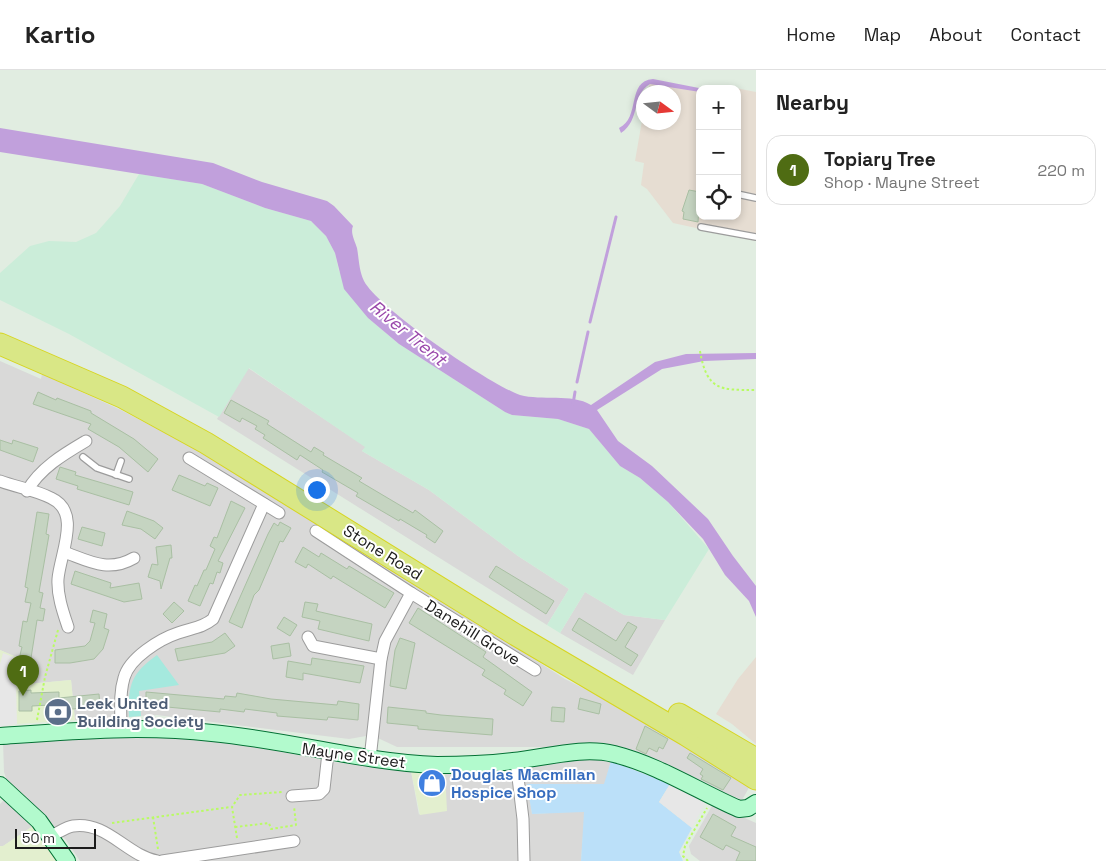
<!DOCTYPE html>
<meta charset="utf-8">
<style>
body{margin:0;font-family:"Space Grotesk",sans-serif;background:#f2f2f2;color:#222}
.controls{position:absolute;right:15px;top:15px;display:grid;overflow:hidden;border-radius:10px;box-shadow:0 2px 8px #0003}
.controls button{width:45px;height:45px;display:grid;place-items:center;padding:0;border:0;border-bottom:1px solid #e0e0e0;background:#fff;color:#222;font:25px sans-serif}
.compass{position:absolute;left:636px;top:15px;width:45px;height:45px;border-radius:50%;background:#fff;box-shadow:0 2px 8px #0003;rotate:105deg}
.scale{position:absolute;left:15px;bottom:12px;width:81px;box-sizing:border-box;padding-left:5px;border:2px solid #1b1b1b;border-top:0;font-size:14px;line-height:18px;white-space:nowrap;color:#1b1b1b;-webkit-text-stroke:4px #fff;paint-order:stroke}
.you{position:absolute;left:316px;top:419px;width:18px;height:18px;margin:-12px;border:4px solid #fff;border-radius:50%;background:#1a73e8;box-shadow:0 0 0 8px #1a73e833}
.badge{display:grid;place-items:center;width:32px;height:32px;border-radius:50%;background:#4f6c13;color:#fff;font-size:16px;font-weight:700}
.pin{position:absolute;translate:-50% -41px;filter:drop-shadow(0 1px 2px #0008)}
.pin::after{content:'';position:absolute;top:26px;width:18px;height:15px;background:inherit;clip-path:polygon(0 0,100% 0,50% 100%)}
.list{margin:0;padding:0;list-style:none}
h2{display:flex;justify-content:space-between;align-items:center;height:65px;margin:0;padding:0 20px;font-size:21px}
h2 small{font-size:16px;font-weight:400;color:#767676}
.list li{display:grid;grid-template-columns:32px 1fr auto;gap:15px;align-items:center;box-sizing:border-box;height:70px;margin:0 10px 10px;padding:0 10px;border:1px solid #e0e0e0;border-radius:15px}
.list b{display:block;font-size:19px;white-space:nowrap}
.list p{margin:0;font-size:16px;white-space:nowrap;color:#767676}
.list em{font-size:16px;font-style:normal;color:#767676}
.icon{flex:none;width:28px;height:28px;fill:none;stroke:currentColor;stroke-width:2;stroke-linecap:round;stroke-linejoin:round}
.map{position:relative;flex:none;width:756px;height:791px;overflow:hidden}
header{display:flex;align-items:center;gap:30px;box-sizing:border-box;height:70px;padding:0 25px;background:#fff;border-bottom:1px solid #e0e0e0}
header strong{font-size:24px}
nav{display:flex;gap:28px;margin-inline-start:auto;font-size:18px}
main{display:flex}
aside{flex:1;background:#fff}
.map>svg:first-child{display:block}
.residential{fill:#d9d9d8}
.commercial{fill:#e3efcf}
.industrial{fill:#e6ddd2}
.farmland{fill:#cbedd9}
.grass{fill:#a5e9de}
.park{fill:#bbe0f9}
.parking{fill:#e7e7e7}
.water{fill:#c1a0dc}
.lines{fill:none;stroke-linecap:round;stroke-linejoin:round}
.stream{stroke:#c1a0dc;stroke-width:3}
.building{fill:#c5d4c1;stroke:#a9bfa3}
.lane-casing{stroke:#9c9c9c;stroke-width:8}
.street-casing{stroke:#9c9c9c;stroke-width:13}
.secondary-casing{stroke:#037134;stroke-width:18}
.highway-casing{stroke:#d7d521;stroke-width:23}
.path{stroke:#b9fb64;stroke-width:2;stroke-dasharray:2.5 2.5;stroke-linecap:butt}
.lane{stroke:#fff;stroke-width:5.5}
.street{stroke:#fff;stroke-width:11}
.secondary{stroke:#b2facd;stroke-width:16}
.highway{stroke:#d9e786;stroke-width:21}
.labels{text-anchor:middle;stroke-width:4;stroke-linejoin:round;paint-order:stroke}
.street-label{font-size:16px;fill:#1b1b1b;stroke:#fff}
.service-label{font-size:16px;font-weight:bold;fill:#4e5e75;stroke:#fff;text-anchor:start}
.shop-label{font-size:16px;font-weight:bold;fill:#366cbe;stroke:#fff;text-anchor:start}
.water-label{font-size:18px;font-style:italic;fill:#9a48ab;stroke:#fff}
</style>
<header>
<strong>Kartio</strong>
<nav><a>Home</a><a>Map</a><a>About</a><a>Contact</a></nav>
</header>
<main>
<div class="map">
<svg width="756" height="791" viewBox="0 0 756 791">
<rect width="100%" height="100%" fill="#e1ede1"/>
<!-- residential -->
<g class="residential">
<polygon points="0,291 41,309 42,304 121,340 197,380 379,490 565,609 615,634 750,716 742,730 719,724 599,677 397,677 380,669 366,666 349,669 157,645 75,650 71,610 17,615 25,591 0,580"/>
<polygon points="248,298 366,377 362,381 429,420 518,486 569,519 547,555 217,349"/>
<polygon points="585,522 624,545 665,550 633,605 560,563"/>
<polygon points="118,662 221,670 333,692 411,701 419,745 445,702 477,703 584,688 611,691 605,714 528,714 532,744 585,741 581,791 80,791 66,770 7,711 4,702 3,671"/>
<polygon points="5,729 33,756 3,776 0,776 0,734"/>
<polygon points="713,734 756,753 756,791 700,791 691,784 689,776"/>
</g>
<!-- commercial -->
<g class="commercial">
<polygon points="0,580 26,591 17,615 71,610 75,650 17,654 0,657"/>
<polygon points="411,701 445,702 447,741 420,745"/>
<polygon points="33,756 55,786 56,791 0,791 0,776 3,776"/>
</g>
<!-- industrial -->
<g class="industrial">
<polygon points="650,11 700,21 700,146 737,146 737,19 719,19 720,15 756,22 756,171 673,153 647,119 641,115 644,93 635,91 643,45 644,52 674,52 674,22 648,22"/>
<polygon points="756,587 756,674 732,654 716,644 738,609"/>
</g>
<!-- farmland -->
<polygon class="farmland" points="139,104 202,114 265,138 311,151 326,166 335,183 339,201 368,248 399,274 505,342 512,345 558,349 589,359 620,396 640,408 668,432 709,479 665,550 624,545 585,522 560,563 547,555 569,519 518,486 429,420 362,381 365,377 249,298 219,347 69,264 0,230 0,203 30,176 49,171 76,172 96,163 120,136"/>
<!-- grass -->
<path class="grass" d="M 157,585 L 179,615 L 139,621 L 141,646 L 129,647 C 128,614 131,604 157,585 Z"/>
<!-- park -->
<polygon class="park" points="611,691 670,714 659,732 692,758 679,782 683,791 581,791 584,742 532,744 527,714 604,714"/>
<!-- parking -->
<g class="parking">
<polygon points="3,583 24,591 16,611 17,654 0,657 0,594"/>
<polygon points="670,714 706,731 692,758 659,732"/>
</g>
<!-- water -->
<g class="water">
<path d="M 653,9 L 704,19 L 700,19 L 700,22 L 650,14 C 631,25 641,50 621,63 L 619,58 C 641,48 626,11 653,9 Z"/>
<path d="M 0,58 L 213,93 L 262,112 L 327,131 L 334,136 L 353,156 C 350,163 355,171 357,178 C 359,189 359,201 364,211 C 378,238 489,314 520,325 C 542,331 571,323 591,335 L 655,292 L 686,284 L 756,283 L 756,289 L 704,291 L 662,299 L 597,340 L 618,371 L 652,396 L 708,449 L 733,486 L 756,516 L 756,547 L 749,531 L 725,505 L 703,469 L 668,432 L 640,408 L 620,396 L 589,359 L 558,349 L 512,345 L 505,342 L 399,274 L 368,248 L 344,219 L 335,183 L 326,166 L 311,151 L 265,138 L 202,114 L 0,82 Z"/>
</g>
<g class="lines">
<!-- stream -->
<g class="stream">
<polyline points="590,252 616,147"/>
<polyline points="577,312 588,262"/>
<polyline points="573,334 575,322"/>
</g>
</g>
<!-- building -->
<g class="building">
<polygon points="689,120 700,122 698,152 683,149 684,142 682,141"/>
<polygon points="38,322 56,330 57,328 91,341 91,343 134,369 158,389 148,402 119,377 88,359 91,354 33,334"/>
<polygon points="231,330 269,351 267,354 311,382 314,377 324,383 323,385 362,408 359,411 413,443 415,440 443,461 435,473 426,467 427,465 400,449 399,451 356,426 358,423 322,402 323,400 300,385 297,390 263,368 265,365 255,359 257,356 242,348 240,352 224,343"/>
<polygon points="0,370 12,374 13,370 38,378 33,392 0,380"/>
<polygon points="60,397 76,402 75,405 133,422 129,435 77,419 78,416 56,409"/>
<polygon points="179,405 205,416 207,413 218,418 210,436 172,420"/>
<polygon points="231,431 245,438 218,491 223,493 220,503 217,502 213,514 210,513 200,536 188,531 195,515 197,516 204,500 206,500 215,479 210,476 214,467 217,468"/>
<polygon points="127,441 154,451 163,458 155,469 141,459 122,455"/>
<polygon points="37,442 49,444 46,464 49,465 39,522 43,523 40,538 45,539 43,551 37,550 31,588 20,585 22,577 19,576 23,551 27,552 31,533 25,532 28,518 25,517"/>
<polygon points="280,452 291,458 283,472 280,471 259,520 254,525 242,558 229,552 268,464 274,453 278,456"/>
<polygon points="82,457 105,463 102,476 78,469"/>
<polygon points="171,475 172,488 170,488 161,519 160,511 148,507 152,494 158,495 156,477"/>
<polygon points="303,477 319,487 321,483 347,499 349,496 394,523 385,538 333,506 331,509 308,494 306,498 295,492"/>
<polygon points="496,496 554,531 546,544 489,507"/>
<polygon points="75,501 111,513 110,518 139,513 142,529 124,532 71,514"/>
<polygon points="174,532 184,541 172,553 163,544"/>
<polygon points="305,532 318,534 316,541 372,554 369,571 318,559 320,551 302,547"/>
<polygon points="418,538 486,582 483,587 532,622 523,636 504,624 506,620 482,605 485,600 409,553"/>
<polygon points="93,540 107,544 104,558 109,560 103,579 94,589 70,593 55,593 55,580 85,576 90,571 95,553 90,552"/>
<polygon points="284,547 297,555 290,566 277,558"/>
<polygon points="579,548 616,571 628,552 637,557 625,577 638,585 631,596 572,560"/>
<polygon points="225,563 235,576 225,583 178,591 175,579 212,572"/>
<polygon points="400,568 415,573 406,619 390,616 395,580"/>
<polygon points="289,573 291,586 273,589 271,576"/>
<polygon points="312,588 364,596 360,613 303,603 303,610 286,607 288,591 311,595"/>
<polygon points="31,620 31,623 59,622 59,628 99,624 100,636 64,640 64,647 51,648 50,635 32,636 32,641 19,641 19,621"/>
<polygon points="146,622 224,629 225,626 236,627 237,623 271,629 337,635 338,631 359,634 358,650 328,647 327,650 277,646 277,643 245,639 244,642 220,639 220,642 146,635"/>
<polygon points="580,628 601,634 599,644 578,639"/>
<polygon points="388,637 426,641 426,643 441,645 493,649 492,665 418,659 418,656 387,653"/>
<polygon points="552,637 565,638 564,652 551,651"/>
<polygon points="645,656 668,669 663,679 659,677 657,682 649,678 646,684 636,679"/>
<polygon points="690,683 731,708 723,720 701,709 703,706 700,704 703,699 687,688"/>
<polygon points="713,744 736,757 731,766 756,777 756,791 736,791 740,782 726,775 723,780 700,767"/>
</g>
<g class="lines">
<defs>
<g id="lane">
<polyline points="737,124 756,128"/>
<polyline points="701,157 756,167"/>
<polyline points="83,387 97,398 129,409"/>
<polyline points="116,405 121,391"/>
</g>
<g id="street">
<polyline points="189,388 279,443"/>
<path d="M 0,411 C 16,417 36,420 51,428 C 82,442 60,484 58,509 C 57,525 63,542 68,557"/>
<path d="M 27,421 C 40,398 64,384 86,371"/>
<polyline points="316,461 411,523 535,600"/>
<path d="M 64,482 C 89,491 108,503 134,488"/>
<polyline points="308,567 313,576 381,589"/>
<path d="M 121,658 C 121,641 119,624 124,608 C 129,588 160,569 178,563 C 192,558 202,558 213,549 L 264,434"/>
<polyline points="370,689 381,589 385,571 411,523"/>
<polyline points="516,691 523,749 524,791"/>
<polyline points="292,726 319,724 324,719 328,683"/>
<path d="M 51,766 C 58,763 66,757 73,756 C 107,751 126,785 157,791"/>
<polyline points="162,791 294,771"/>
</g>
<g id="secondary">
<path d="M 0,666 C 71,661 141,655 212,663 C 288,670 361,692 437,695 C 463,695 487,694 513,691 C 545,688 582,676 614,684 C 658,695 698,721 739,739 L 748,738 L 756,733"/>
<polyline points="0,715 39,751 67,791"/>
</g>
<g id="highway">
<polyline points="0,274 122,327 206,373 516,565 686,665 756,709"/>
<polyline points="679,644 756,689"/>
</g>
</defs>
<!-- lane casing -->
<use href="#lane" class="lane-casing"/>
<!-- street casing -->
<use href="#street" class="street-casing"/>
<!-- secondary casing -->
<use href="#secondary" class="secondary-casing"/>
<!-- highway casing -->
<use href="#highway" class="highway-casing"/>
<!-- path -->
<g class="path">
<path d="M 700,281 C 707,321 720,320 756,320"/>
<polyline points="37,650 45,607 58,560"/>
<polyline points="153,747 158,779"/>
<polyline points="112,753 231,737"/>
<polyline points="235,757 269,753 271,759 296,755 294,736"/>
<polyline points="237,768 232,737 240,725 282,722"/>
<polyline points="688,791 683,786 685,776 707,738"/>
</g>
<!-- lane -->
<use href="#lane" class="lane"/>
<!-- street -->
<use href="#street" class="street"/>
<!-- secondary -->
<use href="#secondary" class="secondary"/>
<!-- highway -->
<use href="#highway" class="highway"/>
</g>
<!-- icons -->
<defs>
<symbol id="bank-disc" viewBox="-11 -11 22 22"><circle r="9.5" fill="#5c6f8a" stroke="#fff"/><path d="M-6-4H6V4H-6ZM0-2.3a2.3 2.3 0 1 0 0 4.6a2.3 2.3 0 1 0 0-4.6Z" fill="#fff"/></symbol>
<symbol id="shop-disc" viewBox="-11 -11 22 22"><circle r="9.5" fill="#3f7fe0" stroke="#fff"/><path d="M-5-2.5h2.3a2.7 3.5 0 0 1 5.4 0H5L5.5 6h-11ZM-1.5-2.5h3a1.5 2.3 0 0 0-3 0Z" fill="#fff"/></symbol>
</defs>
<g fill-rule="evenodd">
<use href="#bank-disc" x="42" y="626" width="32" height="32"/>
<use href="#shop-disc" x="416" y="697" width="32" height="32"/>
</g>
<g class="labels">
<!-- street labels -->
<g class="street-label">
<text transform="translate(383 482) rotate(32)" y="6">Stone Road</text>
<text transform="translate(473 562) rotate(32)" y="6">Danehill Grove</text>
<text transform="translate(354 685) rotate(8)" y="6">Mayne Street</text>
</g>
<!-- service labels -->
<g class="service-label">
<text x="77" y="639">Leek United<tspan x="77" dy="18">Building Society</tspan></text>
</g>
<!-- shop labels -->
<g class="shop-label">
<text x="451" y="710">Douglas Macmillan<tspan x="451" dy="18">Hospice Shop</tspan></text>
</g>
<!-- water labels -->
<g class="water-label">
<text transform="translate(408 263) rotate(39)" y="6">River Trent</text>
</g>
</g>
</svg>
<div class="controls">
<button>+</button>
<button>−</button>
<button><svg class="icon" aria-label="locate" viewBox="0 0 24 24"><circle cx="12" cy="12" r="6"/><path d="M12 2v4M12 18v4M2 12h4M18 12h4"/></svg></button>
</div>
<svg class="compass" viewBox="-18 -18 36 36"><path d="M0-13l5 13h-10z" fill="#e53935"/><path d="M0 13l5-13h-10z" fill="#767676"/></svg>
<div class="scale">50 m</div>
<div class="you"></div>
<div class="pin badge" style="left:23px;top:626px">1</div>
</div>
<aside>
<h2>Nearby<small></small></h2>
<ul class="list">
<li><span class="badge">1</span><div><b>Topiary Tree</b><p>Shop · Mayne Street</p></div><em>220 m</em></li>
</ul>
</aside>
</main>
